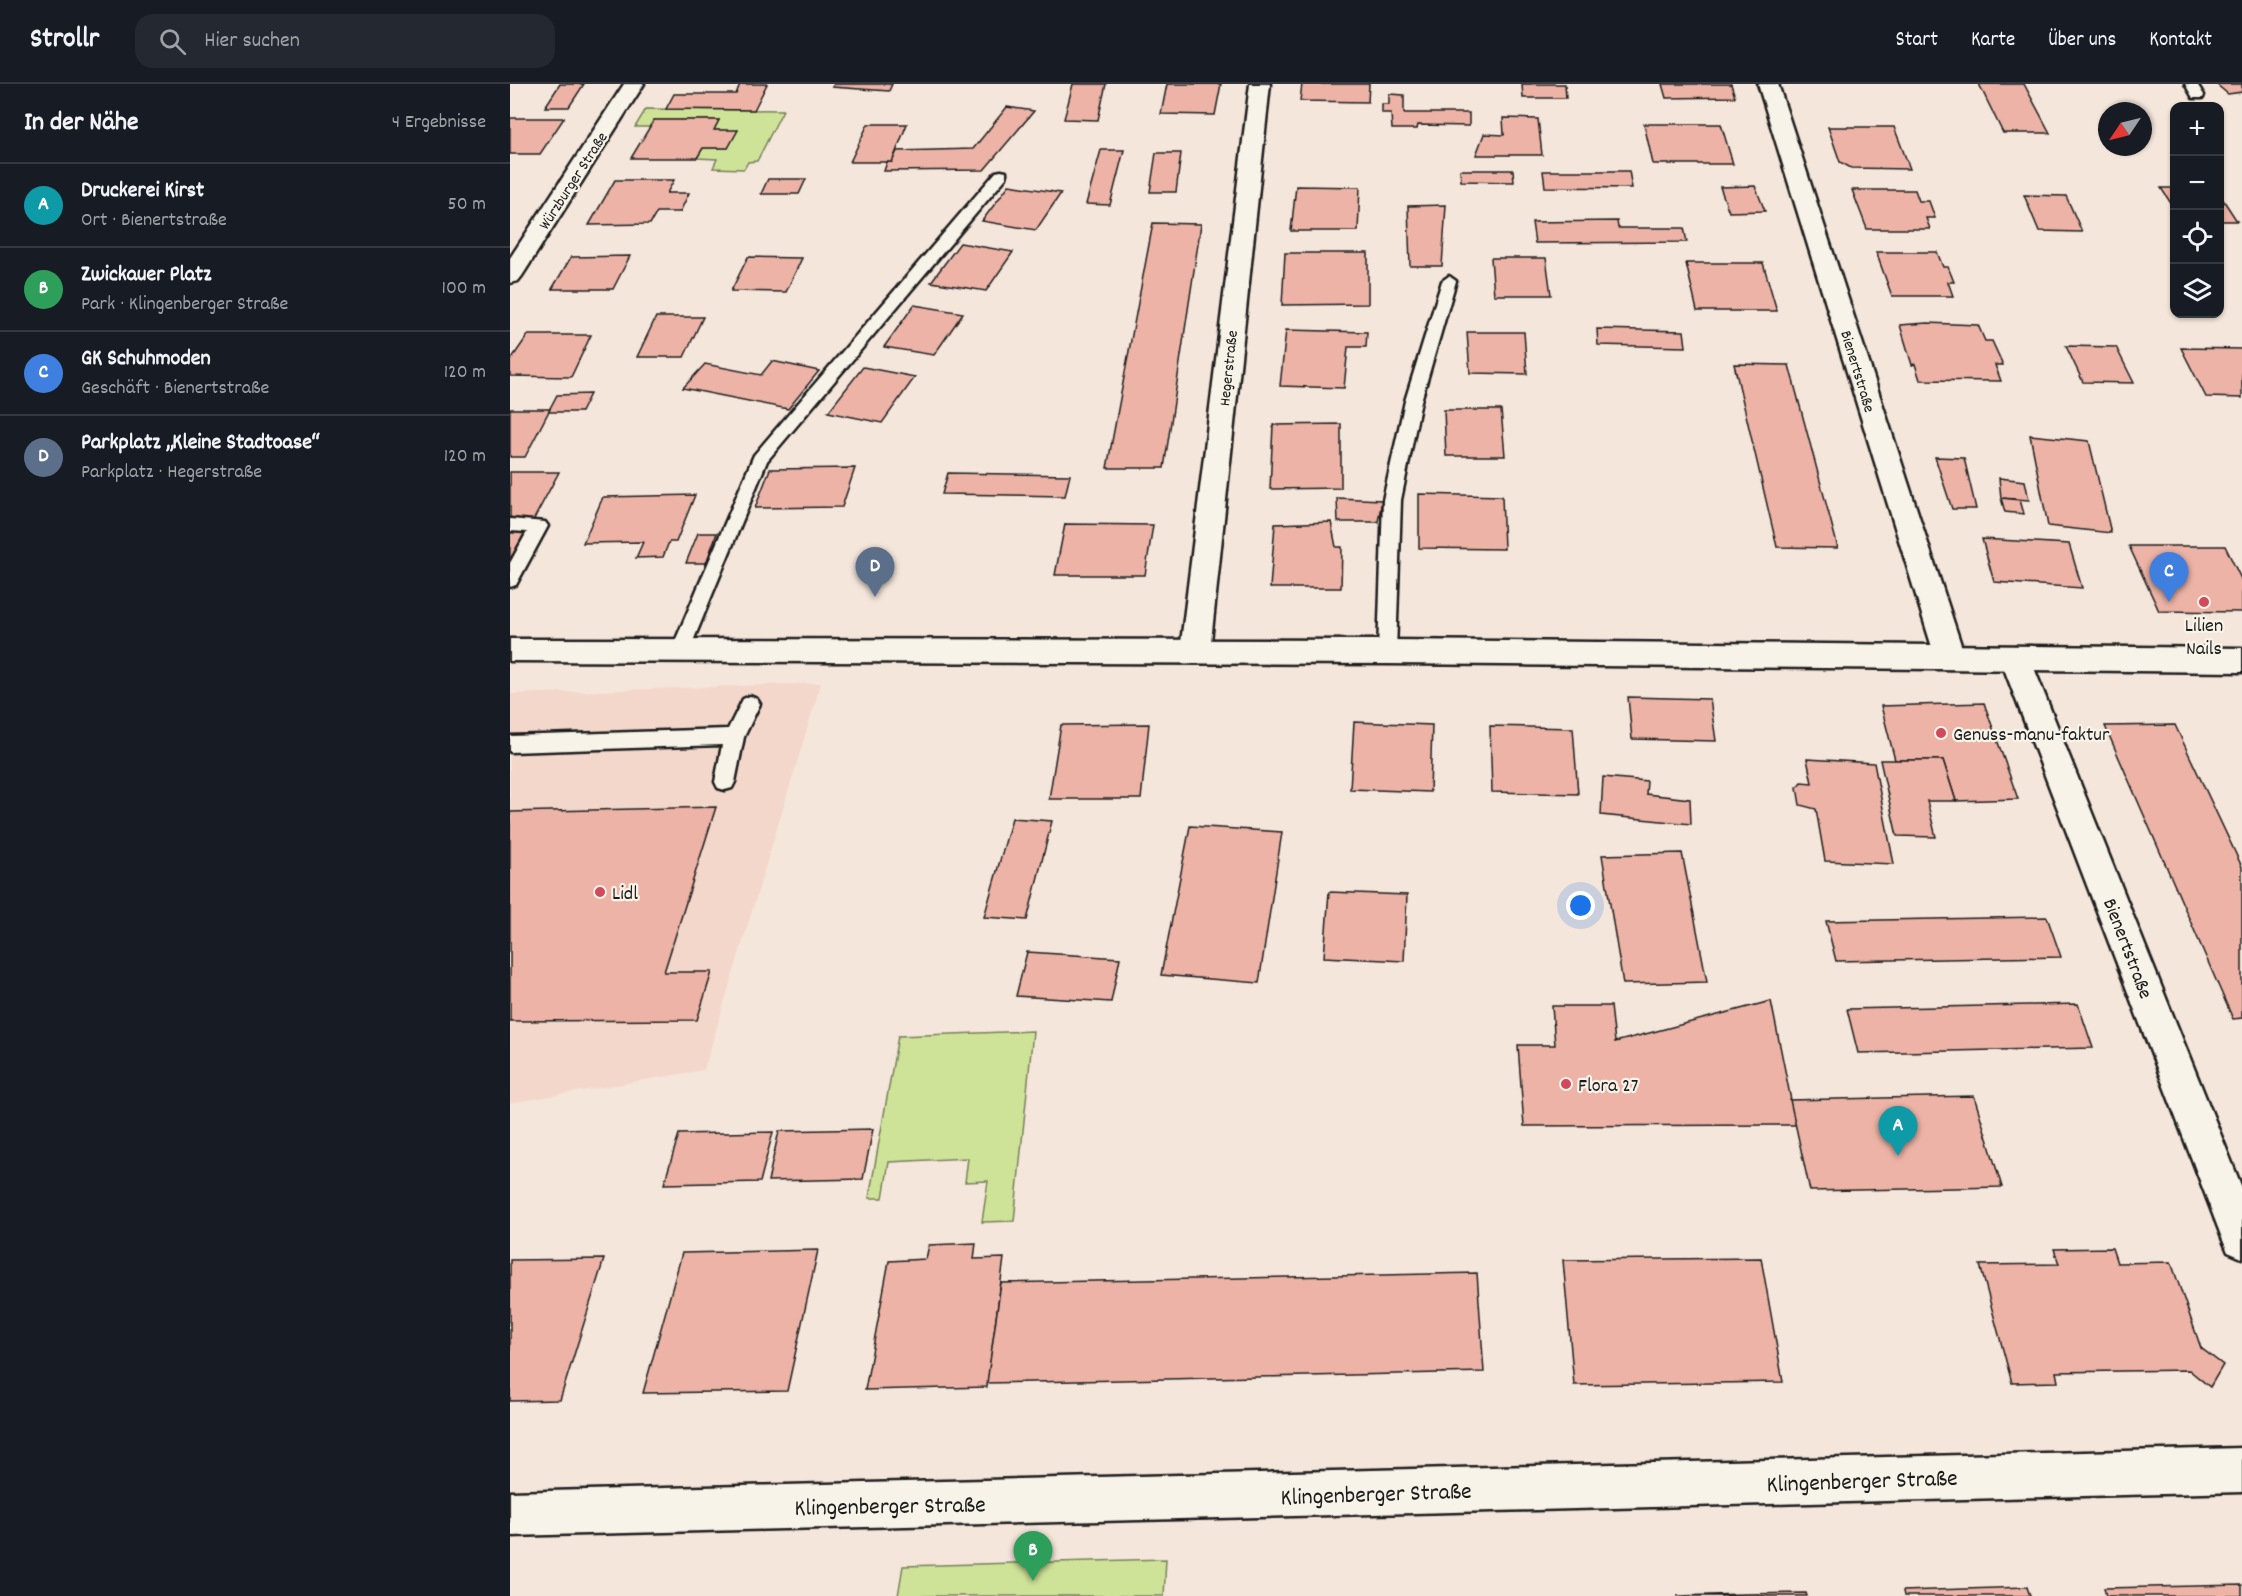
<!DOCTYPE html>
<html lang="de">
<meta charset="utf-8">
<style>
body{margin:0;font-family:Dekko,sans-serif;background:#242831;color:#f1f3f6}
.controls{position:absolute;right:18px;top:18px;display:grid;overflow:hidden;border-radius:12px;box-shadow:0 2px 4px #0004}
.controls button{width:54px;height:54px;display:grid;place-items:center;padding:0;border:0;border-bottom:2px solid #363941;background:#171b24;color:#f1f3f6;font:30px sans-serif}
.compass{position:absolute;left:1588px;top:18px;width:54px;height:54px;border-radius:50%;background:#171b24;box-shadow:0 2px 4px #0004;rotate:235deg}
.you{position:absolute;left:1071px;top:822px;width:21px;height:21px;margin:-15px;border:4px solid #fff;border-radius:50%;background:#1a73e8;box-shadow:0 0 0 9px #1a73e833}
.badge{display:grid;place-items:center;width:39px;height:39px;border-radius:50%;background:#b45309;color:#fff;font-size:20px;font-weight:700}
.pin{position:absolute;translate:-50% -50px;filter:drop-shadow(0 2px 3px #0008)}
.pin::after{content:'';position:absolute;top:32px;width:21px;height:18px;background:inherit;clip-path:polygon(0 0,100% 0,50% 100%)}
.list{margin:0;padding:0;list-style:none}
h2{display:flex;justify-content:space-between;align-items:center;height:78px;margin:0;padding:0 24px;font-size:26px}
h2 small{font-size:20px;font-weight:400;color:#9ea1a6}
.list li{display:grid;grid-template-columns:39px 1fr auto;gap:18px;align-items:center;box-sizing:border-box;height:84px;padding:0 24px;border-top:2px solid #363941}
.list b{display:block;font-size:22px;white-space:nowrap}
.list p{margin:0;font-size:20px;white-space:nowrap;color:#9ea1a6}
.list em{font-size:20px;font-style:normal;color:#9ea1a6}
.icon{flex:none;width:33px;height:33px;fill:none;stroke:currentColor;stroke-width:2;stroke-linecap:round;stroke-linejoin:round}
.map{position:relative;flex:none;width:1732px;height:1512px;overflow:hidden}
header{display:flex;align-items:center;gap:36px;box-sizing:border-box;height:84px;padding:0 30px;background:#171b24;border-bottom:2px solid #363941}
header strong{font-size:28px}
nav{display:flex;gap:33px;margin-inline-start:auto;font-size:21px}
.search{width:420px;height:54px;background:#242831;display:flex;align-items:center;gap:15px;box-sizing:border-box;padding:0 21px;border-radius:18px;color:#9ea1a6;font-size:22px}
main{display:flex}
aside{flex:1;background:#171b24}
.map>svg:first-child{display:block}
.built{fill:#f3d7cb}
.green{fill:#cfe398;stroke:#76805a;stroke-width:1.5}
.building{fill:#edb3a6;stroke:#1c1c1c;stroke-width:1.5}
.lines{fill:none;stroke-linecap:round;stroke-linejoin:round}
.service-casing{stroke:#1c1c1c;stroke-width:5}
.minor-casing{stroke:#1c1c1c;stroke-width:5}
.tertiary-casing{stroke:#1c1c1c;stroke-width:5}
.service{fill:#f7f3e8;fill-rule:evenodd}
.minor{fill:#f7f3e8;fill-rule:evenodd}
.tertiary{fill:#f7f3e8;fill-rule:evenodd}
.poi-dot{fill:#d1495b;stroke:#f7f3e8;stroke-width:2}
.labels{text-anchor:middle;stroke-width:4.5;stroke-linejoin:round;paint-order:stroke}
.far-street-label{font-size:16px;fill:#1c1c1c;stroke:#f7f3e8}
.poi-label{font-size:20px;fill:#1c1c1c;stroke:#f7f3e8;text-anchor:start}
.street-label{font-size:20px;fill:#1c1c1c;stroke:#f7f3e8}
.near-street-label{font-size:24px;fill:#1c1c1c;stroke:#f7f3e8}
</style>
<header>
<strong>Strollr</strong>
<div class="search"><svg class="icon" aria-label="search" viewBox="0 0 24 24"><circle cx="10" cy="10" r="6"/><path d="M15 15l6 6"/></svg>Hier suchen</div>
<nav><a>Start</a><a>Karte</a><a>Über uns</a><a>Kontakt</a></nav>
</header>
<main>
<aside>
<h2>In der Nähe<small>4 Ergebnisse</small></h2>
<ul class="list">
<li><span class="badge" style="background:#0f9aa8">A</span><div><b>Druckerei Kirst</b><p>Ort · Bienertstraße</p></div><em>50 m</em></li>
<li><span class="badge" style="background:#2e9e5b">B</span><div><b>Zwickauer Platz</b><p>Park · Klingenberger Straße</p></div><em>100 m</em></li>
<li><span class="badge" style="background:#3f7fe0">C</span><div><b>GK Schuhmoden</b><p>Geschäft · Bienertstraße</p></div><em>120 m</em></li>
<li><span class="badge" style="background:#5c6f8a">D</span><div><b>Parkplatz „Kleine Stadtoase“</b><p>Parkplatz · Hegerstraße</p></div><em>120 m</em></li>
</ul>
</aside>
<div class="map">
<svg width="1732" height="1512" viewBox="0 0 1732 1512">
<rect width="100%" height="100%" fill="#f5e6db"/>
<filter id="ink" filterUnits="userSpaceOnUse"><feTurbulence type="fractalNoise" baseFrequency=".0167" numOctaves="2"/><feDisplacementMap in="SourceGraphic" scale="12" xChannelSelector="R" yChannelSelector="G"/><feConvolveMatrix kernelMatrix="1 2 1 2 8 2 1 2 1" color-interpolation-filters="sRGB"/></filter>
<g filter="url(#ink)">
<!-- built -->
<polygon class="built" points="311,599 194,986 0,1019 0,610"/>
<!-- green -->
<g class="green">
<polygon points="136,25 273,26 247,77 238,78 234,85 203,84 207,75 187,74 193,64 218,64 227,47 204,46 209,36 144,36 139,43 125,43"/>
<polygon points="523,947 504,1137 472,1138 478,1097 455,1098 458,1074 379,1078 373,1114 359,1114 388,952"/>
<polygon points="656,1475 654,1512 388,1512 393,1482"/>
</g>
<!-- building -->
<g class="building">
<polygon points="50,0 74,0 59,23 35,23"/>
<polygon points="230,0 257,0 244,26 156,25 164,10 226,10"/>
<polygon points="324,0 382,0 379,7 322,3"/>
<polygon points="563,0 596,0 588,36 554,35"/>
<polygon points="657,0 711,0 705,31 651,30"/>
<polygon points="792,0 859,0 858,18 790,17"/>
<polygon points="1012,0 1055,0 1056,14 1013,14"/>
<polygon points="1152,0 1221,0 1225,13 1156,14"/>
<polygon points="1469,0 1514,0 1540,49 1493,49"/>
<polygon points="1706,0 1732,0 1732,8 1718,10"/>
<polygon points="879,10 894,11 894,29 959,29 959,42 908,41 907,45 882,45 881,29 872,29 872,20 879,20"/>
<polygon points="497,23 524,27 474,86 374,87 377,78 382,78 387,67 463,65"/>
<polygon points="0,34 54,34 30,70 0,70"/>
<polygon points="993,34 1028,35 1032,71 966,71 974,50 994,51"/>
<polygon points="144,36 209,36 204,46 228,46 218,64 193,64 187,74 121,74"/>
<polygon points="358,40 397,40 382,78 340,78"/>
<polygon points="1134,40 1211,40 1223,80 1143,80"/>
<polygon points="1318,43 1384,43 1400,85 1341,84 1330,78"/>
<polygon points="591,66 614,66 600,121 576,120"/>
<polygon points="646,69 671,69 666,108 640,108"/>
<polygon points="950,86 1003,86 1004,98 951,97"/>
<polygon points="1033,87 1119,87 1122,104 1035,103"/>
<polygon points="258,95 296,95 289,110 251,110"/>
<polygon points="105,96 164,96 157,109 179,109 170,128 147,128 140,140 79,141"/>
<polygon points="499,101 551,109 526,146 472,137"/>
<polygon points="786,102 850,103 848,147 781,147"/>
<polygon points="1245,102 1255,127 1219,128 1210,103"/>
<polygon points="1651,104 1664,104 1664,124"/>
<polygon points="1342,106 1405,106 1409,117 1419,117 1425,134 1416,134 1420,145 1357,145"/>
<polygon points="1514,111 1556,112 1572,148 1529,147"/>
<polygon points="1710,111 1727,137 1710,137"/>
<polygon points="936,121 932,182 900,182 898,122"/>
<polygon points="1107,137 1108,144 1174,144 1177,158 1025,159 1022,138"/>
<polygon points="643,139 691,140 654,384 597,384"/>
<polygon points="450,159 503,168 476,207 421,198"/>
<polygon points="1366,168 1427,168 1433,183 1438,183 1444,198 1438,198 1443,212 1382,212"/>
<polygon points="775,169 858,169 858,220 772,221"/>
<polygon points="120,172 103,205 42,205 61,173"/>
<polygon points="238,173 292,174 276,208 221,207"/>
<polygon points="981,174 1036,174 1041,211 984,211"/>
<polygon points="1176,179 1253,179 1267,227 1187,227"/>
<polygon points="404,221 453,229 424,271 374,263"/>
<polygon points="146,233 193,233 174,273 127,273"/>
<polygon points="1417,239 1468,241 1475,257 1482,257 1493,281 1485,281 1491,297 1410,296 1405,280 1402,281 1390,241"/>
<polygon points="1087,245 1174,247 1176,263 1088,261"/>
<polygon points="776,246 857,248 856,263 838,263 834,304 770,302"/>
<polygon points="957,248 1014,248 1017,290 960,289"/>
<polygon points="18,251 81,251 61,293 0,292 0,277"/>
<polygon points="1556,262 1606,263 1624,299 1573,298"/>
<polygon points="1671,264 1732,265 1732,314 1696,313"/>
<polygon points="262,277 309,287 278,325 173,304 195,280 251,291"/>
<polygon points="1224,280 1279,281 1328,464 1267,463"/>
<polygon points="353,283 405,293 372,339 318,328"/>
<polygon points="80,310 71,328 38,328 47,311"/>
<polygon points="0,325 40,325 15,373 0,373"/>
<polygon points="934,326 991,326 995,372 936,372"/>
<polygon points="831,340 831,404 760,405 763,341"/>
<polygon points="1520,351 1579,357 1601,449 1538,442"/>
<polygon points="1425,373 1454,374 1466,425 1442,425"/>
<polygon points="345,384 332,423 245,424 260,385"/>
<polygon points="0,388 49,388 0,480"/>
<polygon points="438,389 560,391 555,412 432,410"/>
<polygon points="1489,394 1515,397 1519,416 1491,414"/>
<polygon points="909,410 992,412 994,465 909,464"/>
<polygon points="185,411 166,458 159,458 153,473 126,474 133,458 73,459 93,413"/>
<polygon points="827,414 872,416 868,438 828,438"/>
<polygon points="1491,414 1510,416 1514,430 1495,428"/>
<polygon points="821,438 826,463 832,463 831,504 760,504 765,440"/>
<polygon points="555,440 643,441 635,491 545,491"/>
<polygon points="188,449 207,449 196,479 176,479"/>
<polygon points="1472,455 1559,460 1572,504 1484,498"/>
<polygon points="1619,462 1715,462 1732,497 1732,528 1649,527"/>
<polygon points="1118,613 1200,615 1206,657 1122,655"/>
<polygon points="1474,619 1508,715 1446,717 1433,676 1385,676 1371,622"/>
<polygon points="844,638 922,641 920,708 840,705"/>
<polygon points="639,640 631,715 539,715 551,641"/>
<polygon points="1665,641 1732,783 1732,934 1723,935 1595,642"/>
<polygon points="980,642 1063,644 1068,710 982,708"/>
<polygon points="1297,675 1364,679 1384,780 1315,777 1306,725 1290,721 1287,703 1291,698 1302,699"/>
<polygon points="1370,676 1433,676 1446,717 1417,717 1426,753 1387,752"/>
<polygon points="1093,693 1137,697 1136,710 1180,715 1181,740 1091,731"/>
<polygon points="206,723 154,888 202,888 187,936 0,937 0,728"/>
<polygon points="502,734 542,737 517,836 474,833"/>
<polygon points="680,742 772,748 749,899 651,891"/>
<polygon points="1172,769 1197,898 1113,900 1092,771"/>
<polygon points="819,808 897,811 894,877 814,873"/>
<polygon points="1537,833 1551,873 1326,877 1316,837"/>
<polygon points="517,868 610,874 601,918 506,912"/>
<polygon points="1261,917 1286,1041 1014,1042 1008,961 1045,961 1042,922 1101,922 1105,958"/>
<polygon points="1568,920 1583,964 1348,969 1337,925"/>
<polygon points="1464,1012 1492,1103 1300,1107 1280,1016"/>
<polygon points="363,1045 353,1095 258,1097 269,1047"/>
<polygon points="263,1048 250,1098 154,1100 169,1050"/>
<polygon points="466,1159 464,1175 494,1174 477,1303 355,1306 379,1177 416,1175 419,1161"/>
<polygon points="1602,1164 1607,1179 1661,1178 1691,1264 1713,1281 1700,1303 1679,1286 1546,1288 1548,1298 1502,1299 1470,1181 1549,1180 1544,1165"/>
<polygon points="308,1166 277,1307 133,1309 172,1169"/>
<polygon points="1251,1174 1273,1298 1064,1301 1053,1176"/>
<polygon points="94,1175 50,1316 0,1317 0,1176"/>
<polygon points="967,1189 974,1288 477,1299 491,1199"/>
<polygon points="1732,1501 1732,1512 1596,1512 1594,1504"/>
<polygon points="1517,1503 1520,1512 1394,1512 1393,1507"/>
<polygon points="1296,1509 1297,1512 1167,1512 1234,1510"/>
</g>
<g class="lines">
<defs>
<g id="service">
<polygon points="1675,0 1687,0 1694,11 1693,14 1683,14"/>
<polygon points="491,87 496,88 496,94 257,377 179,567 177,572 170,574 163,572 161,567 244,371 486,88"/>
<polygon points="939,192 946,197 911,317 891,416 886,568 884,573 877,575 870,573 868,568 873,416 895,317 932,197"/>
<polygon points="0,435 35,438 38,442 6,501 0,503 0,479 17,448 0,447"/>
<polygon points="240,612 247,615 250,620 234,653 225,698 222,704 215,706 208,704 205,698 212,661 0,668 0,652 218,645 233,615"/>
</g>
<g id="minor">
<polygon points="740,0 760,0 700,567 696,575 685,579 674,575 670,567"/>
<polygon points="1248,0 1268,0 1455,573 1451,581 1440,585 1429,581 1425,573"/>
<polygon points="1505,562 1516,566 1520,574 1732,1104 1732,1174 1718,1168 1712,1154 1490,574 1494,566"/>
<polygon points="1732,1364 1732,1408 0,1452 0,1408"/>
</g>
<g id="tertiary">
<polygon points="114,0 134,0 12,192 8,197 0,199 0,174"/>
<polygon points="0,555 877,556 1732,564 1732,588 877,580 0,577"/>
</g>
</defs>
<!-- service casing -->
<use href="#service" class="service-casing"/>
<!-- minor casing -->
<use href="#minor" class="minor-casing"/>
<!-- tertiary casing -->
<use href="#tertiary" class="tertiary-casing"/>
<!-- service -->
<use href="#service" class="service"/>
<!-- minor -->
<use href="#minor" class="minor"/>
<!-- tertiary -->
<use href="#tertiary" class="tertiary"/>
</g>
</g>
<!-- markers -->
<g class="poi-dot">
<circle cx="1694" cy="518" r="6"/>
<circle cx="1431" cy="649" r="6"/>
<circle cx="90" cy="808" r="6"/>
<circle cx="1056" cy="1000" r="6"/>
</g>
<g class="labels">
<!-- far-street labels -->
<g class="far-street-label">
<text transform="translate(62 96) rotate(-57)" y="6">Würzburger Straße</text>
<text transform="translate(717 284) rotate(-84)" y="6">Hegerstraße</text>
<text transform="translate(1349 287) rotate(73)" y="6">Bienertstraße</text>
</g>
<!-- poi labels -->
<g class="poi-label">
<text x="1694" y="547" text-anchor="middle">Lilien<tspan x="1694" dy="23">Nails</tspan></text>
<text x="1443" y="656">Genuss-manu-faktur</text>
<text x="102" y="815">Lidl</text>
<text x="1068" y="1007">Flora 27</text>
</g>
<!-- street labels -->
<g class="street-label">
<text transform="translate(1619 864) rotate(69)" y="7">Bienertstraße</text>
</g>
<!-- near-street labels -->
<g class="near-street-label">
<text transform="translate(1352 1396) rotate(-2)" y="8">Klingenberger Straße</text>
<text transform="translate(866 1409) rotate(-2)" y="8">Klingenberger Straße</text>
<text transform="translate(380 1421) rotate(-1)" y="8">Klingenberger Straße</text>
</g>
</g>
</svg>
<div class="controls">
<button>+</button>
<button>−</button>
<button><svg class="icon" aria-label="locate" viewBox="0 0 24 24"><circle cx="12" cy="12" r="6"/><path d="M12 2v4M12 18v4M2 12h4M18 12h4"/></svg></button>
<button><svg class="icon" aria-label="layers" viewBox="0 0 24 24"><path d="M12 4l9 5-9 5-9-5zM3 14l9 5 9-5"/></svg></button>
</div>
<svg class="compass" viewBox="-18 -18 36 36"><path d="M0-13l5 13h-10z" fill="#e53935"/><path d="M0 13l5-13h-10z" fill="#9ea1a6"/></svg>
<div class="you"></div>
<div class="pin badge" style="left:1388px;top:1072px;background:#0f9aa8">A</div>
<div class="pin badge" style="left:523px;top:1497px;background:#2e9e5b">B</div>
<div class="pin badge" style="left:1659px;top:518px;background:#3f7fe0">C</div>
<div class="pin badge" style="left:365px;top:513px;background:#5c6f8a">D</div>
</div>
</main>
